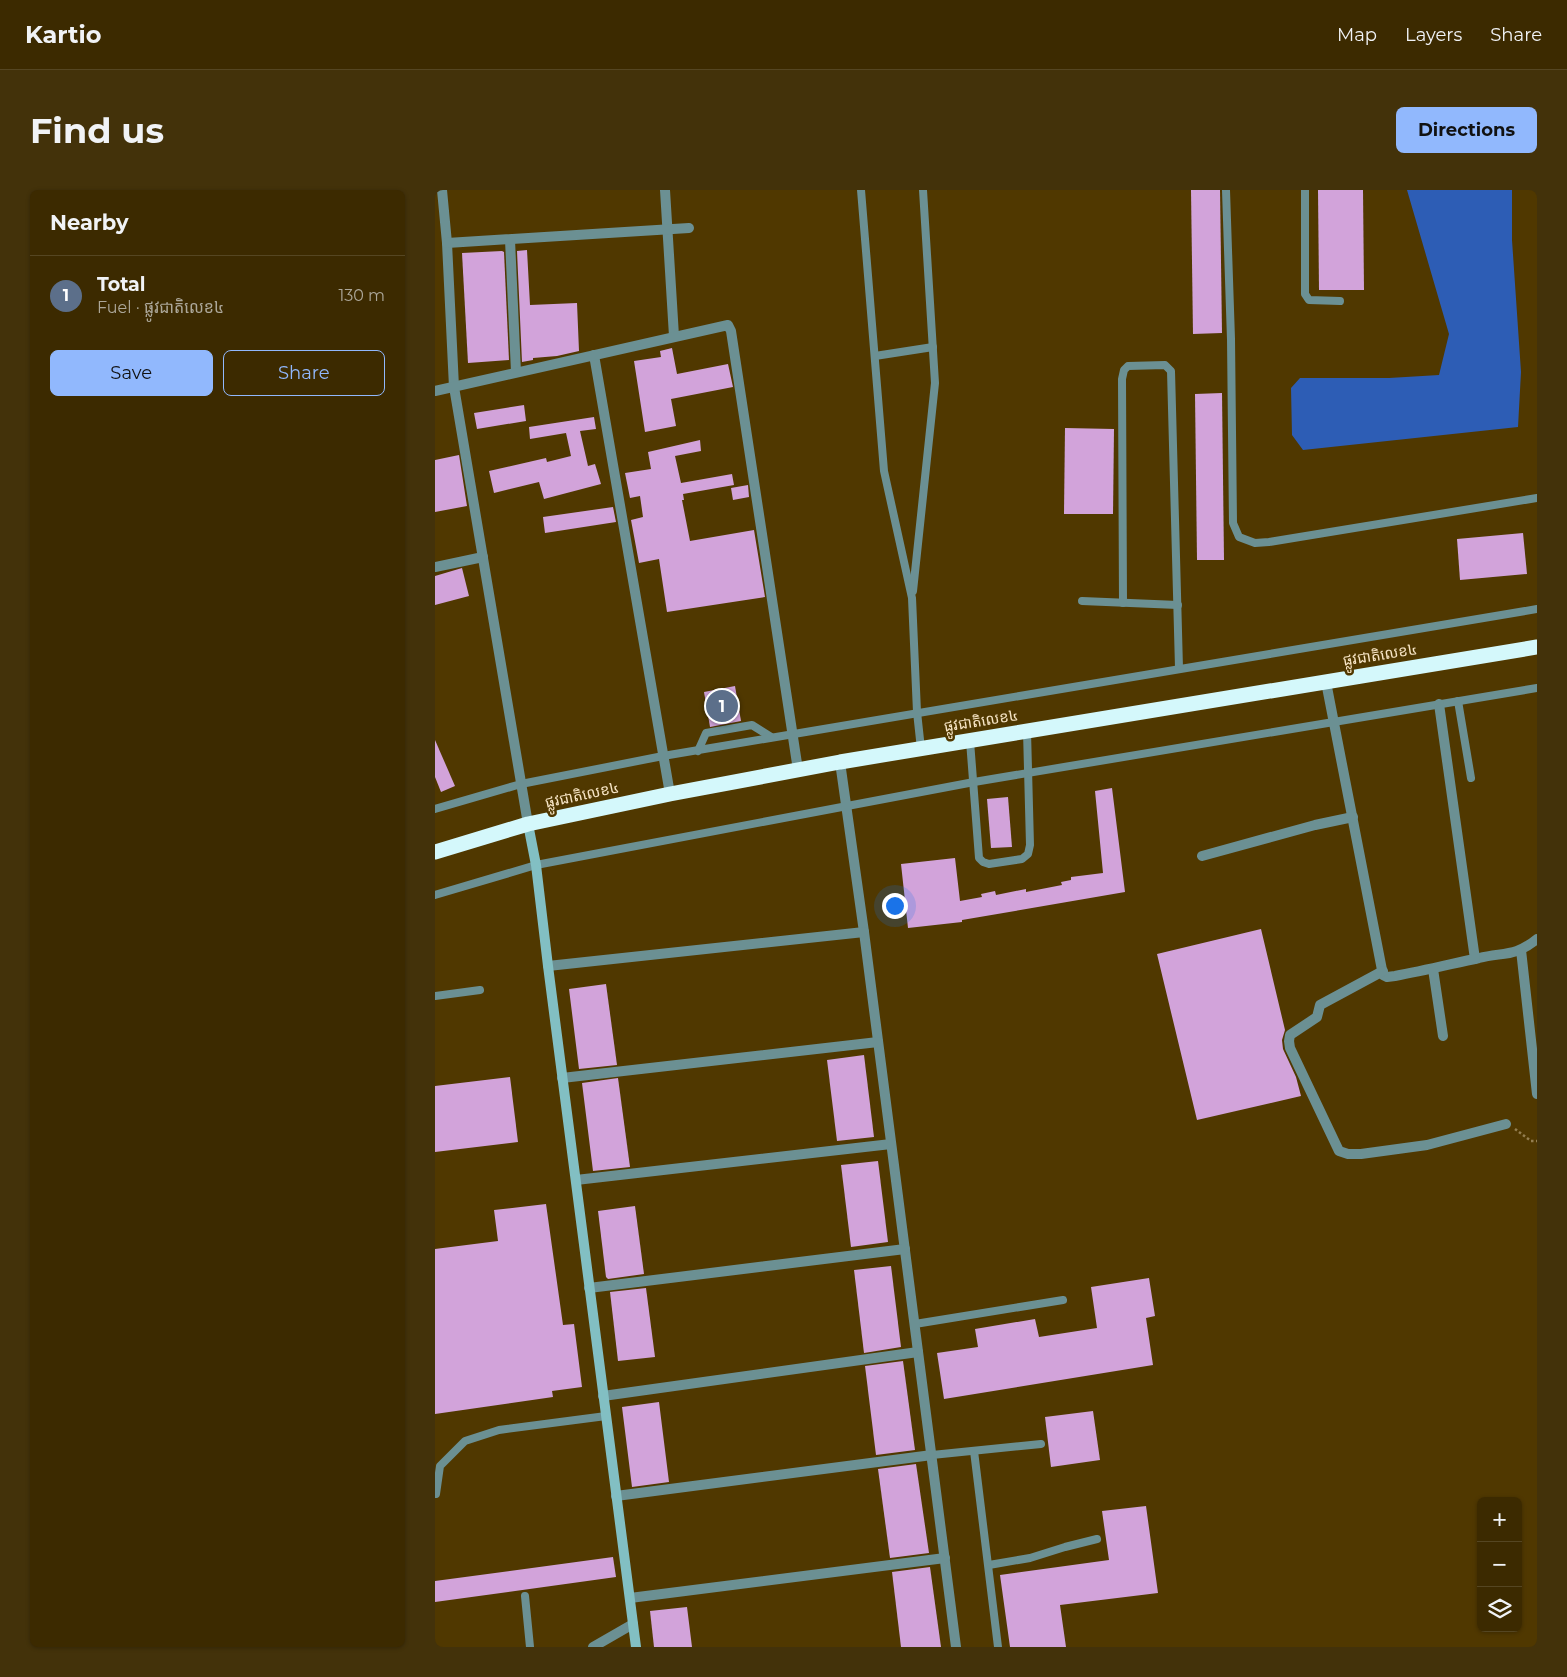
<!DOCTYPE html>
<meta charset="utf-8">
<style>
body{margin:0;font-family:Montserrat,"Noto Sans Khmer",sans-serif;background:#43320a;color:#f1f3f6}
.controls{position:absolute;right:15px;bottom:15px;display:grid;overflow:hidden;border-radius:8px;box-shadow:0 1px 4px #0004}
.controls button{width:45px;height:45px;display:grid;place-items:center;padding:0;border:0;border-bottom:1px solid #554622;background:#3c2a00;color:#f1f3f6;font:25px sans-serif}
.you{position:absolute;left:459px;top:715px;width:18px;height:18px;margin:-12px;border:4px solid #fff;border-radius:50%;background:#1a73e8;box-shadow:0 0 0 8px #1a73e833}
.badge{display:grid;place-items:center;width:32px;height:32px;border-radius:50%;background:#91b8fd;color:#fff;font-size:16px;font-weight:700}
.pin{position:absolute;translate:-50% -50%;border:2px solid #fff;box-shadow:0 1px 5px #0006}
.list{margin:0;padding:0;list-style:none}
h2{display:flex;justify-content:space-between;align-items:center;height:65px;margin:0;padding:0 20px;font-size:21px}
h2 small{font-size:16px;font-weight:400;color:#aca799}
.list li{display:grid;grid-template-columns:32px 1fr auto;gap:15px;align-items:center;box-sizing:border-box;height:80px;padding:0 20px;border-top:1px solid #554622}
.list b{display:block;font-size:19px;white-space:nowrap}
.list p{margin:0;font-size:16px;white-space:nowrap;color:#aca799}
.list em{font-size:16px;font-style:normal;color:#aca799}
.actions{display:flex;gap:10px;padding:15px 20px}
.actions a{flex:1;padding:11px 0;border:1px solid #91b8fd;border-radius:8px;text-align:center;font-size:18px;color:#91b8fd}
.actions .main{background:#91b8fd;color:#111}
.icon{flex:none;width:28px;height:28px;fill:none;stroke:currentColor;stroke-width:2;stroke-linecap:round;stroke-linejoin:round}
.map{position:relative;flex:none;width:1102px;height:1457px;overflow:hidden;border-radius:8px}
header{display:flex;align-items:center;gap:30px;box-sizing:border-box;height:70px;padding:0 25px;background:#3c2a00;border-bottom:1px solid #554622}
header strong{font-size:24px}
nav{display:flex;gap:28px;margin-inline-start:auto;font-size:18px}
.intro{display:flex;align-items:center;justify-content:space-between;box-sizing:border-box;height:120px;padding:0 30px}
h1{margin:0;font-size:35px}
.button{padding:12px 22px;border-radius:8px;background:#91b8fd;color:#111;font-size:18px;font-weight:700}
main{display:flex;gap:30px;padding:0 30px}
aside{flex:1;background:#3c2a00;border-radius:8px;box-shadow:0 1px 4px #0004}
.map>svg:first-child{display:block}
.water{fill:#2d5db5}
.building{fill:#d2a3da}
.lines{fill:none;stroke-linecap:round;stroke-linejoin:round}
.path{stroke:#947e50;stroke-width:2.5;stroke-dasharray:2.5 2.5;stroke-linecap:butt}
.lane{stroke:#6b9093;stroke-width:8}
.street{stroke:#6b9093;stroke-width:10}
.secondary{stroke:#82bfc3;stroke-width:10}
.highway{stroke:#d4f8fb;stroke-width:15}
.labels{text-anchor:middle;stroke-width:5;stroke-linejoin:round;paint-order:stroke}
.street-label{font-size:15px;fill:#f6e4c4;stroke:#503800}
</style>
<header>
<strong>Kartio</strong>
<nav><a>Map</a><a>Layers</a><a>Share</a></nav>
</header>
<div class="intro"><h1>Find us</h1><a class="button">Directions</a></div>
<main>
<aside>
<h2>Nearby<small></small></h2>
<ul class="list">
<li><span class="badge" style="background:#5c6f8a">1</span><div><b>Total</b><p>Fuel · ផ្លូវជាតិលេខ៤</p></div><em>130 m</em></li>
</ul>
<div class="actions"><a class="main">Save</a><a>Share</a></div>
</aside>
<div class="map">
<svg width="1102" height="1457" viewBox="0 0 1102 1457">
<rect width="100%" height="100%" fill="#503800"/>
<!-- water -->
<polygon class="water" points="972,0 1077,0 1077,50 1086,182 1083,237 868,260 857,245 856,198 865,188 954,188 1004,185 1014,144"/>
<!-- building -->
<g class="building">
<polygon points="756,0 785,0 787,143 758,144"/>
<polygon points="883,0 928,0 929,100 884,100"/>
<polygon points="92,60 95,115 142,113 144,161 122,166 98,168 98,170 87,172 82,61"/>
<polygon points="67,61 69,62 74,170 33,173 27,63"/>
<polygon points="237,158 242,184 293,174 298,197 236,209 241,236 210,242 199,171 226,167 225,161"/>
<polygon points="787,203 789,370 762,370 760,204"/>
<polygon points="89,215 91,231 42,239 39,223"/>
<polygon points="159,227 161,239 145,241 153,276 160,274 166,294 109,309 104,292 59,303 54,281 111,268 112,272 136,266 131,243 95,249 94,237"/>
<polygon points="630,238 679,239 678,324 629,324"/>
<polygon points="265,250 266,261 240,266 246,293 297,284 299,295 248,304 249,310 247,310 255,351 319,340 330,407 232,422 224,369 204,373 196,330 208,327 205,306 195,308 190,283 216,279 213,262"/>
<polygon points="24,265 32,316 0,322 0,270"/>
<polygon points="313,295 314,307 298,310 296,298"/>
<polygon points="178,317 181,332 110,343 108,327"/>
<polygon points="1088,343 1092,384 1025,390 1022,349"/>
<polygon points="27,378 34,406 0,415 0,386"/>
<polygon points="300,496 306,531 275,537 269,502"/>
<polygon points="0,550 20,596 6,602 0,587"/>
<polygon points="677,598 690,702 527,730 527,732 473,738 466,674 520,668 525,711 547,707 546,704 560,701 561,705 591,699 591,702 627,695 626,692 636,690 636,687 668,683 660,601"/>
<polygon points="573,607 577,657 556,658 552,609"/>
<polygon points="826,739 850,840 847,850 848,859 861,887 866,906 762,930 722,764"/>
<polygon points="171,794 182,875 144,879 134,799"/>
<polygon points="429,865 439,947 402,951 392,870"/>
<polygon points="75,887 83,952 0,962 0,896"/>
<polygon points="183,888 195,977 158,981 147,893"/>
<polygon points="443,971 453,1052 416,1057 406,975"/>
<polygon points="111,1014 128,1135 139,1134 147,1197 117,1201 118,1207 0,1224 0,1059 63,1051 59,1020"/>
<polygon points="200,1016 209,1084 173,1089 171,1087 163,1021"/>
<polygon points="456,1076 466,1157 429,1163 419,1080"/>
<polygon points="714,1088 720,1126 711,1128 718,1175 509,1209 502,1163 543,1157 540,1139 600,1129 604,1147 662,1138 656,1097"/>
<polygon points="211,1098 220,1167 183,1171 175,1102"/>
<polygon points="468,1171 480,1260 441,1265 430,1176"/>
<polygon points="224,1212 234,1292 197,1297 187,1217"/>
<polygon points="658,1221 665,1270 616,1277 610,1227"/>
<polygon points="481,1274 494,1363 455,1368 443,1279"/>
<polygon points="711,1316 723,1403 625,1415 631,1457 575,1457 565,1385 674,1370 667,1321"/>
<polygon points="178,1367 181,1387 0,1412 0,1391"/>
<polygon points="495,1377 506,1457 466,1457 457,1382"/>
<polygon points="252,1417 257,1457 219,1457 215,1421"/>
</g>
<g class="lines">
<!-- path -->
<polyline class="path" points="1080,939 1096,951 1102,951"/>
<!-- lane -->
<g class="lane">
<polyline points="426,0 449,281 477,408 482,522 486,559"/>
<polyline points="791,0 796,149 798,333 804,347 820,353 834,352 1102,308"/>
<polyline points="870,0 870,104 874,110 905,111"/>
<polyline points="440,166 498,157"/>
<polyline points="478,401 500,193 488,0"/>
<polyline points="647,411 743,415"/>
<polyline points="688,413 687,189 689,180 693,176 730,175 736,181 744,478"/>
<polyline points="1023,511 1036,588"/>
<polyline points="535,551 544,668 548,672 554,674 587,669 593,664 595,655 592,541"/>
<polyline points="263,561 271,543 317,535 336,547"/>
<polyline points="0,619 86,594 228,566 1102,419"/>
<polyline points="0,705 101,675 539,592 1102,498"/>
<polyline points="0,806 45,800"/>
<polyline points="480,1134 628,1110"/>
<polyline points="539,1261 563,1457"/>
<polyline points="497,1265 606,1254"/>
<polyline points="1,1304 5,1276 30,1251 64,1240 171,1226"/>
<polyline points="554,1375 595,1368 630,1357 662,1349"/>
<polyline points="90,1406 95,1457"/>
</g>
<!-- street -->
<g class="street">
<polyline points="7,0 12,53 19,197 93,634"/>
<polyline points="230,0 239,146"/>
<polyline points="75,50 81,182"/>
<polyline points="12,53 254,38"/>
<polyline points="159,165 235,604"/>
<polyline points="0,201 293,135 296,141 363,580"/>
<polyline points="0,377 48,367"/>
<path d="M 891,492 L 948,785 L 952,787 L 960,786 C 988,781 1016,774 1044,768 C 1069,762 1080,767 1102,749"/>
<polyline points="1004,514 1040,769"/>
<polyline points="405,572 429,742 521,1457"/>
<polyline points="767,666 880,635 918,627"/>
<polyline points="1086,760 1102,904"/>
<polyline points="113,776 429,742"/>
<polyline points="998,779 1008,846"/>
<polyline points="948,781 885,815 882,827 855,845 854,851 855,858 904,961 913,964 926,964 992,955 1071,934"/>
<polyline points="127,888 443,852"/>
<polyline points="141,990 456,954"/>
<polyline points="154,1098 470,1059"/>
<polyline points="168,1206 483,1162"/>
<polyline points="181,1306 497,1265"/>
<polyline points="195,1408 510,1368"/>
<polyline points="158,1457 198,1434"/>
</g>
<!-- secondary -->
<polyline class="secondary" points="93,634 101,675 113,776 201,1457"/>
<!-- highway -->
<polyline class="highway" points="0,662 93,634 235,604 405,572 1102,457"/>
</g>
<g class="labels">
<!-- street labels -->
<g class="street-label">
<text transform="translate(945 465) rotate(-9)" y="5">ផ្លូវជាតិលេខ៤</text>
<text transform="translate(546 531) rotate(-9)" y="5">ផ្លូវជាតិលេខ៤</text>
<text transform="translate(147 605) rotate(-12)" y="5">ផ្លូវជាតិលេខ៤</text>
</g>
</g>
</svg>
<div class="controls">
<button>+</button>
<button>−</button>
<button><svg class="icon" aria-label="layers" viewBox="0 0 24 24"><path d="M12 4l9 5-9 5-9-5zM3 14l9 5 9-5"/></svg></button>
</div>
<div class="you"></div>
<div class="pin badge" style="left:287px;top:516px;background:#5c6f8a">1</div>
</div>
</main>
